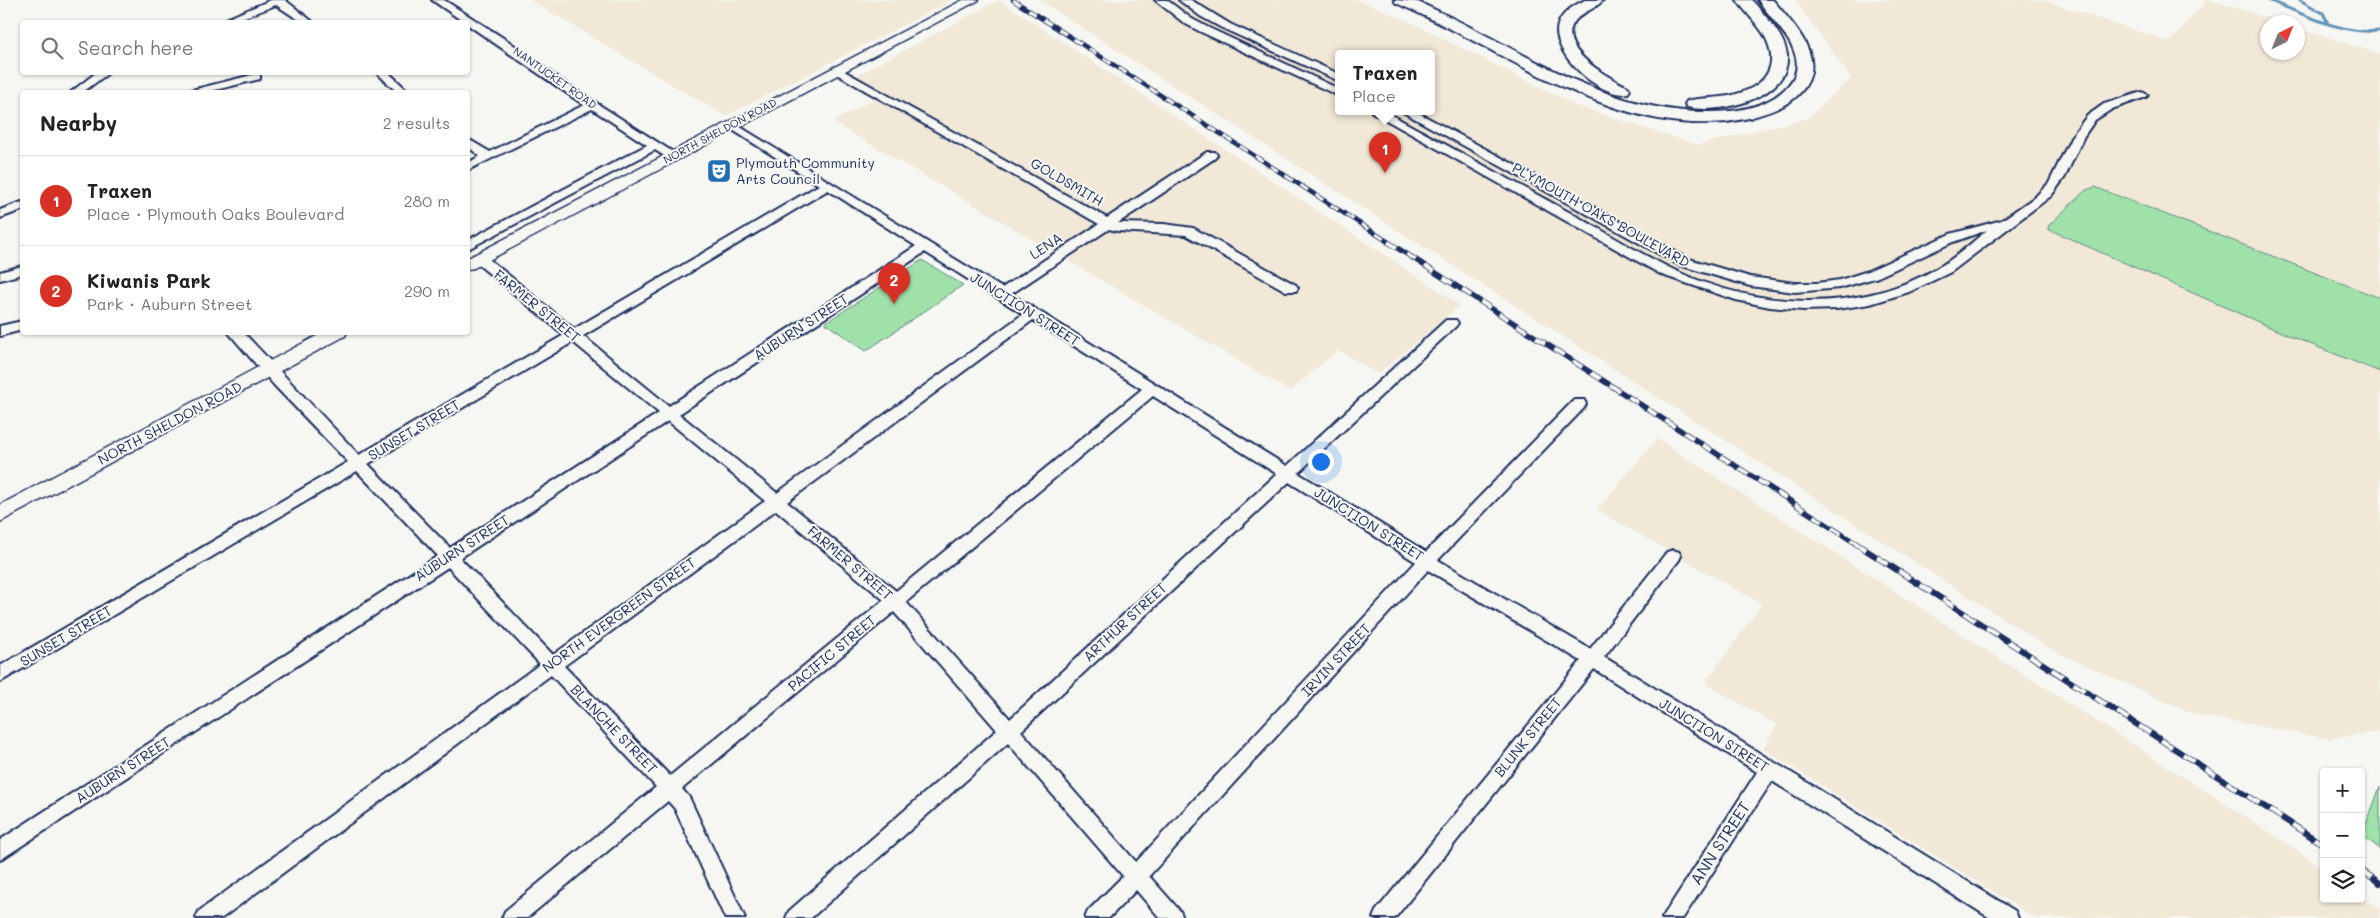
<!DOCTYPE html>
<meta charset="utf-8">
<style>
body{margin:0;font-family:Mali,sans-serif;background:#f6f6f6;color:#222}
.controls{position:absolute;right:15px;bottom:15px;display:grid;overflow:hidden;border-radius:5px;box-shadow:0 1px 4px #0004}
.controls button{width:45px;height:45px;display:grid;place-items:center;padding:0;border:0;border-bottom:1px solid #e0e0e0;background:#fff;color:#222;font:25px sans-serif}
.compass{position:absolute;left:2260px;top:15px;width:45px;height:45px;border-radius:50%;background:#fff;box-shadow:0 1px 4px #0004;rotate:43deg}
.you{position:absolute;left:1320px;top:461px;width:18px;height:18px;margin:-12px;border:4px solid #fff;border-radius:50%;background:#1a73e8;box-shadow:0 0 0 8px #1a73e833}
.badge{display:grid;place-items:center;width:32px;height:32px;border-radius:50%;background:#d93025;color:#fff;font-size:16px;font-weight:700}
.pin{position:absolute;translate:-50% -41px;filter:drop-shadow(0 1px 2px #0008)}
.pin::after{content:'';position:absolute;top:26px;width:18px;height:15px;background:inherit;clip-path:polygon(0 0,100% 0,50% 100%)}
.popup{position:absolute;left:1335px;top:50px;width:100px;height:65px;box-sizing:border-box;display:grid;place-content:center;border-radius:5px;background:#fff;filter:drop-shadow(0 1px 4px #0005);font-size:16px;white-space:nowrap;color:#767676}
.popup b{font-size:19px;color:#222}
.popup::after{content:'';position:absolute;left:50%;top:100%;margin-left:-10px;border:10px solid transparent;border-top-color:#fff}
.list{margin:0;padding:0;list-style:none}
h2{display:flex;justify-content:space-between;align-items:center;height:65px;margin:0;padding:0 20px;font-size:21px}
h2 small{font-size:16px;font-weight:400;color:#767676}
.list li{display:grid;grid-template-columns:32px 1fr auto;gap:15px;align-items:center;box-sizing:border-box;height:90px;padding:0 20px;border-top:1px solid #e0e0e0}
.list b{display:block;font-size:19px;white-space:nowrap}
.list p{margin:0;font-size:16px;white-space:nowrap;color:#767676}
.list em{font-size:16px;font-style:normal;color:#767676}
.icon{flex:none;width:28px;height:28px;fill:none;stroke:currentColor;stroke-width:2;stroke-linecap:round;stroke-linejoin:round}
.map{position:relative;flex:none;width:2380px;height:918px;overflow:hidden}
.search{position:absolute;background:#fff;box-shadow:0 1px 4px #0004;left:20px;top:20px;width:450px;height:55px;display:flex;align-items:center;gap:12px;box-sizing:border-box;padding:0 18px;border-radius:5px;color:#767676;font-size:19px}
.panel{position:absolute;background:#fff;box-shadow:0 1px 4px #0004;left:20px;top:90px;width:450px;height:245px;border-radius:5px}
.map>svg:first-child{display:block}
.built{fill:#f1e8d7;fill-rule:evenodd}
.green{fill:#a0e0a9;stroke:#5e8884}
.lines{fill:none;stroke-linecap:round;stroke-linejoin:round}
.stream{stroke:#6393b9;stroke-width:3}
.minor-casing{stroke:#1b2f5e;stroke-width:4}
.major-casing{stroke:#1b2f5e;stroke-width:3}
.highway-casing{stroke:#1b2f5e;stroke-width:4}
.minor{fill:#f6f6f2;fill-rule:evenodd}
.major{fill:#f6f6f2;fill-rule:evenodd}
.highway{fill:#f6f6f2;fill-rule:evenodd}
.rail-far2-casing{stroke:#1b2f5e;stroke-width:4.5}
.rail-far1-casing{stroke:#1b2f5e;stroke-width:5.5}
.rail-casing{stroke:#1b2f5e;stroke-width:6}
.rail-far2{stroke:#f6f6f2;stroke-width:3;stroke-dasharray:9;stroke-linecap:butt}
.rail-far1{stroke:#f6f6f2;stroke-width:4;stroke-dasharray:11;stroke-linecap:butt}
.rail{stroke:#f6f6f2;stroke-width:4.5;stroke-dasharray:13;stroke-linecap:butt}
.labels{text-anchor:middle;stroke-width:4;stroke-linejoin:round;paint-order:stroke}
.far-street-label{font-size:11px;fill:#1b2f5e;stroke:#f6f6f2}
.poi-label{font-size:14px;fill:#1b2f5e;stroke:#f6f6f2;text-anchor:start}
.street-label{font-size:14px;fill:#1b2f5e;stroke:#f6f6f2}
.near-street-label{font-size:16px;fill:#1b2f5e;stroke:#f6f6f2}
</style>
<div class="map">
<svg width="2380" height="918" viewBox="0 0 2380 918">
<rect width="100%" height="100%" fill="#f6f6f2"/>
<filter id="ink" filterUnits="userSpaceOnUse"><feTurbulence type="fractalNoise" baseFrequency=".02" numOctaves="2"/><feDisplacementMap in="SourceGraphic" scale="10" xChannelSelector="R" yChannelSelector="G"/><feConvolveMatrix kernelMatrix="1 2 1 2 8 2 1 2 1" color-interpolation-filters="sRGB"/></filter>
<g filter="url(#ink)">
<!-- built -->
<g class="built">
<polygon points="530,0 952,0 725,116"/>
<polygon points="999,0 1460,305 1378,374 1338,350 1290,391 833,122 874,99 844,82"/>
<path d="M 1039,0 L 1358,0 L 1410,22 L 1577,106 L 1698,145 L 1809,118 L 1851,78 L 1795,0 L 2042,0 L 2170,42 L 2207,0 L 2210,0 L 2280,22 L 2268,22 L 2268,52 L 2298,52 L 2298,28 L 2380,54 L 2380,731 L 2330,739 L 2193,714 L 2052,650 ZM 1339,54 L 1431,54 L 1431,112 L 1339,112 Z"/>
<polygon points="1657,439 2286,843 2324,870 2324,899 2361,899 2361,896 2380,909 2380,918 2036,918 1763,749 1777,725 1705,683 1762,604 1597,510"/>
</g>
<!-- green -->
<g class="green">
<polygon points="2095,187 2380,298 2380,372 2290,336 2048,229 2049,225 2086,190"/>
<polygon points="922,260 963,285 866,351 825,323"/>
<polygon points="2380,787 2380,849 2362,835"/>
</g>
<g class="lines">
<!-- stream -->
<g class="stream">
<path d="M 2268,0 C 2302,13 2342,35 2380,31"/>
<polyline points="2300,0 2323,13 2327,21"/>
</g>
<defs>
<g id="minor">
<polygon points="271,0 285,0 313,22 302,22 276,5 232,22 219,22"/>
<polygon points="432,0 444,0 511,43 562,81 679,156 677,159 669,159 655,150 468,249 468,240 647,145 592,109 468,170 468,163 480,156 468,147 468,139 490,152 584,105"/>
<polygon points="1155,0 1167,0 1192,19 1209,28 1339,89 1339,96 1201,32 1184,23"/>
<polygon points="1179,0 1191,0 1230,24 1339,74 1339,81 1222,28 1200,16"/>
<path d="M 837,67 L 1107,218 L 1207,152 L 1215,152 L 1217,155 L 1215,158 L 1118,223 L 1164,224 L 1193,228 L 1296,285 L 1298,288 L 1296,291 L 1286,291 L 1186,235 L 1117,231 L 1109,229 L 1011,294 L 1287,466 L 1446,320 L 1456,320 L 1458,323 L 1456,326 L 1298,473 L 1426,552 L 1574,400 L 1584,400 L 1586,404 L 1584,408 L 1438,560 L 1590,649 L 1667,552 L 1673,550 L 1679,552 L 1681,556 L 1679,560 L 1604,657 L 2015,911 L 2018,918 L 1990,918 L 1772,781 L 1683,918 L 1662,918 L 1757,772 L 1594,669 L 1395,918 L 1373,918 L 1376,911 L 1581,661 L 1428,570 L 1149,876 L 1180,911 L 1183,918 L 1160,918 L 1136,890 L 1109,918 L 1085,918 L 1088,911 L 1123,876 L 1008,743 L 811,918 L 786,918 L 789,911 L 997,730 L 894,612 L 682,789 L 689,797 L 745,918 L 725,918 L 675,809 L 668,801 L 527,918 L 502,918 L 505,911 L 656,787 L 551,675 L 222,918 L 196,918 L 199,911 L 540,664 L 448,567 L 0,860 L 0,840 L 438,556 L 357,471 L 0,682 L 0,666 L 348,462 L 274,385 L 228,332 L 243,332 L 359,455 L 564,335 L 474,261 L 473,258 L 474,255 L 484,255 L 574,329 L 819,185 L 728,127 L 726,125 L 732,122 L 1002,288 L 1099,224 L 833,72 L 833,68 ZM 828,190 L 916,246 L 669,406 L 583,336 ZM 925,252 L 1023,314 L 777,493 L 679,414 ZM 1033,320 L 1142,389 L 896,591 L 787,502 ZM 573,342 L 659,413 L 450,548 L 368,464 ZM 1153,396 L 1277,474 L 1010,719 L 906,602 ZM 668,421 L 765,501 L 553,655 L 460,558 ZM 1289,482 L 1416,562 L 1136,862 L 1021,731 ZM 776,510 L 884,600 L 670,776 L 564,666 Z"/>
<polygon points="97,72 110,72 83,92 71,92"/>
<polygon points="376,72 388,72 409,92 397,92"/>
<polygon points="256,74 260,75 260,79 207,92 190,92 192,90"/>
<path d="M 2142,92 L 2148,95 L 2146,97 L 2112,109 L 2095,120 L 2084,136 L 2065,177 L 2051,196 L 1951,272 L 1909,292 L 1870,304 L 1837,309 L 1803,310 L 1770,307 L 1736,300 L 1662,275 L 1372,112 L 1386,112 C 1450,147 1514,182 1578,217 C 1609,234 1639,253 1670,268 C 1753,309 1858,315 1939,267 C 1957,257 1971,243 1987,230 L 1953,242 L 1878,277 L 1840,288 L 1795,292 L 1750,286 L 1679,265 L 1403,112 L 1417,112 L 1689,259 L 1750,277 L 1795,283 L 1817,283 L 1840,280 L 1868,271 L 1950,234 L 2002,220 L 2035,197 L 2049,183 L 2072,136 L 2087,116 L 2104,104 Z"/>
<polygon points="22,202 22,210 0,218 0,210"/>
<polygon points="22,266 22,274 0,280 0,272"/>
<polygon points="22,321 22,330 0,336 0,326"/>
</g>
<g id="major">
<polygon points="963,0 979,0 474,268 468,269 468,258"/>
<polygon points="324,332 347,332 345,336 0,522 0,505"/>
</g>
<g id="highway">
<path d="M 1394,0 L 1418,2 C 1513,43 1603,114 1710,112 C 1732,112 1756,109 1775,97 C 1823,64 1780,32 1758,0 L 1773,0 C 1794,26 1831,61 1799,94 C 1786,107 1767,113 1749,118 C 1625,147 1504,48 1396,3 Z"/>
<path d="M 1585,0 L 1603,0 C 1596,9 1583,11 1575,21 C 1554,48 1609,78 1628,87 L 1630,90 L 1628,93 C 1601,100 1546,50 1559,22 C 1564,11 1575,5 1585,0 Z"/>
<path d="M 1737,0 L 1752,0 C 1764,15 1784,34 1787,55 C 1791,98 1719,115 1687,107 L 1685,104 L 1687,101 C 1702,97 1718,99 1733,95 C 1766,87 1782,65 1763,33 C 1755,21 1745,12 1737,0 Z"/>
</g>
</defs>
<!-- minor casing -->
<use href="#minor" class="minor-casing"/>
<!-- major casing -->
<use href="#major" class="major-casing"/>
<!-- highway casing -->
<use href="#highway" class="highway-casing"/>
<!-- minor -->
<use href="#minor" class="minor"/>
<!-- major -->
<use href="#major" class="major"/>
<!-- highway -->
<use href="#highway" class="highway"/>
<defs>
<polyline id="rail-far2" points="1013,0 1390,243"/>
<polyline id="rail-far1" points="1388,242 1857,544"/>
<g id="rail">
<polyline points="1855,543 2324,845"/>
<polyline points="2361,870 2380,883"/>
</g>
</defs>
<!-- rail-far2 casing -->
<use href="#rail-far2" class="rail-far2-casing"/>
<!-- rail-far1 casing -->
<use href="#rail-far1" class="rail-far1-casing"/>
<!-- rail casing -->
<use href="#rail" class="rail-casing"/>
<!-- rail-far2 -->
<use href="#rail-far2" class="rail-far2"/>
<!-- rail-far1 -->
<use href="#rail-far1" class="rail-far1"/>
<!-- rail -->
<use href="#rail" class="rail"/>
</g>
</g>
<!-- icons -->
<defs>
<symbol id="theatre-square" viewBox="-11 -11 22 22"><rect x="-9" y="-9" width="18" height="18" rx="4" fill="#1f6fb2" stroke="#f6f6f2"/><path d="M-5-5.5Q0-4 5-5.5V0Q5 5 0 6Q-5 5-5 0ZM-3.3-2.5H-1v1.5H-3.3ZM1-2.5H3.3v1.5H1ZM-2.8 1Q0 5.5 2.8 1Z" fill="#fff"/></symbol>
</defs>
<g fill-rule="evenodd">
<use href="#theatre-square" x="705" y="157" width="28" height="28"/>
</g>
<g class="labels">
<!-- far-street labels -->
<g class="far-street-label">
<text transform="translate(555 78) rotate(35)" y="4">NANTUCKET ROAD</text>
<text transform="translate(720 131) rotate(-28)" y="4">NORTH SHELDON ROAD</text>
</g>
<!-- poi labels -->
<g class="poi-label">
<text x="736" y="168">Plymouth Community<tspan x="736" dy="16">Arts Council</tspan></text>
</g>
<!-- street labels -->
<g class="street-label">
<text transform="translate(1067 182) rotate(30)" y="5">GOLDSMITH</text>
<text transform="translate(1601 215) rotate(29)" y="5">PLYMOUTH OAKS BOULEVARD</text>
<text transform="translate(1046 246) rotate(-34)" y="5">LENA</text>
<text transform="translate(537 306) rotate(39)" y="5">FARMER STREET</text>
<text transform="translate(1025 309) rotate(32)" y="5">JUNCTION STREET</text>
<text transform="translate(801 327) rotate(-33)" y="5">AUBURN STREET</text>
<text transform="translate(170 423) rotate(-28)" y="5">NORTH SHELDON ROAD</text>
<text transform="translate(414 430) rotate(-31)" y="5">SUNSET STREET</text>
<text transform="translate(1369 524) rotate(32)" y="5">JUNCTION STREET</text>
<text transform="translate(462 548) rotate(-33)" y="5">AUBURN STREET</text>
<text transform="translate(850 563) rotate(40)" y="5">FARMER STREET</text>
<text transform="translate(619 615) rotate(-36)" y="5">NORTH EVERGREEN STREET</text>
<text transform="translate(1125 622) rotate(-43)" y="5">ARTHUR STREET</text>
<text transform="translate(66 636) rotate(-31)" y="5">SUNSET STREET</text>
<text transform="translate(832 653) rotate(-40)" y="5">PACIFIC STREET</text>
<text transform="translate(1336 660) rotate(-47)" y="5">IRVIN STREET</text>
<text transform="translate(614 729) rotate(46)" y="5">BLANCHE STREET</text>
<text transform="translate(1714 735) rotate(32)" y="5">JUNCTION STREET</text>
<text transform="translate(1528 737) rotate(-51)" y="5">BLUNK STREET</text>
<text transform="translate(123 770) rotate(-33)" y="5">AUBURN STREET</text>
</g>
<!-- near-street labels -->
<g class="near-street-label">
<text transform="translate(1720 843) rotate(-57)" y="6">ANN STREET</text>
</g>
</g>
</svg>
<div class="controls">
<button>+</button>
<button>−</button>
<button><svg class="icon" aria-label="layers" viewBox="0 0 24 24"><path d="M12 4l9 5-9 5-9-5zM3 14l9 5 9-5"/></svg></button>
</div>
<svg class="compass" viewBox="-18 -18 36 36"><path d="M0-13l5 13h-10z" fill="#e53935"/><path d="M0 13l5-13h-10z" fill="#767676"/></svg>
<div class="you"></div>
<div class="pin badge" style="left:1385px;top:173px">1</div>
<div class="popup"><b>Traxen</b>Place</div>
<div class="pin badge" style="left:894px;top:304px">2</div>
<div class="search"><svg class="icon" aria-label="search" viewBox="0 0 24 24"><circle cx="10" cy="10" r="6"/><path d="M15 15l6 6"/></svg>Search here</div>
<section class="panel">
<h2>Nearby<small>2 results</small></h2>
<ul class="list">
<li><span class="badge">1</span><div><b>Traxen</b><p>Place · Plymouth Oaks Boulevard</p></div><em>280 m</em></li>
<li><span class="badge">2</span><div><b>Kiwanis Park</b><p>Park · Auburn Street</p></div><em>290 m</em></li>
</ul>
</section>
</div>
